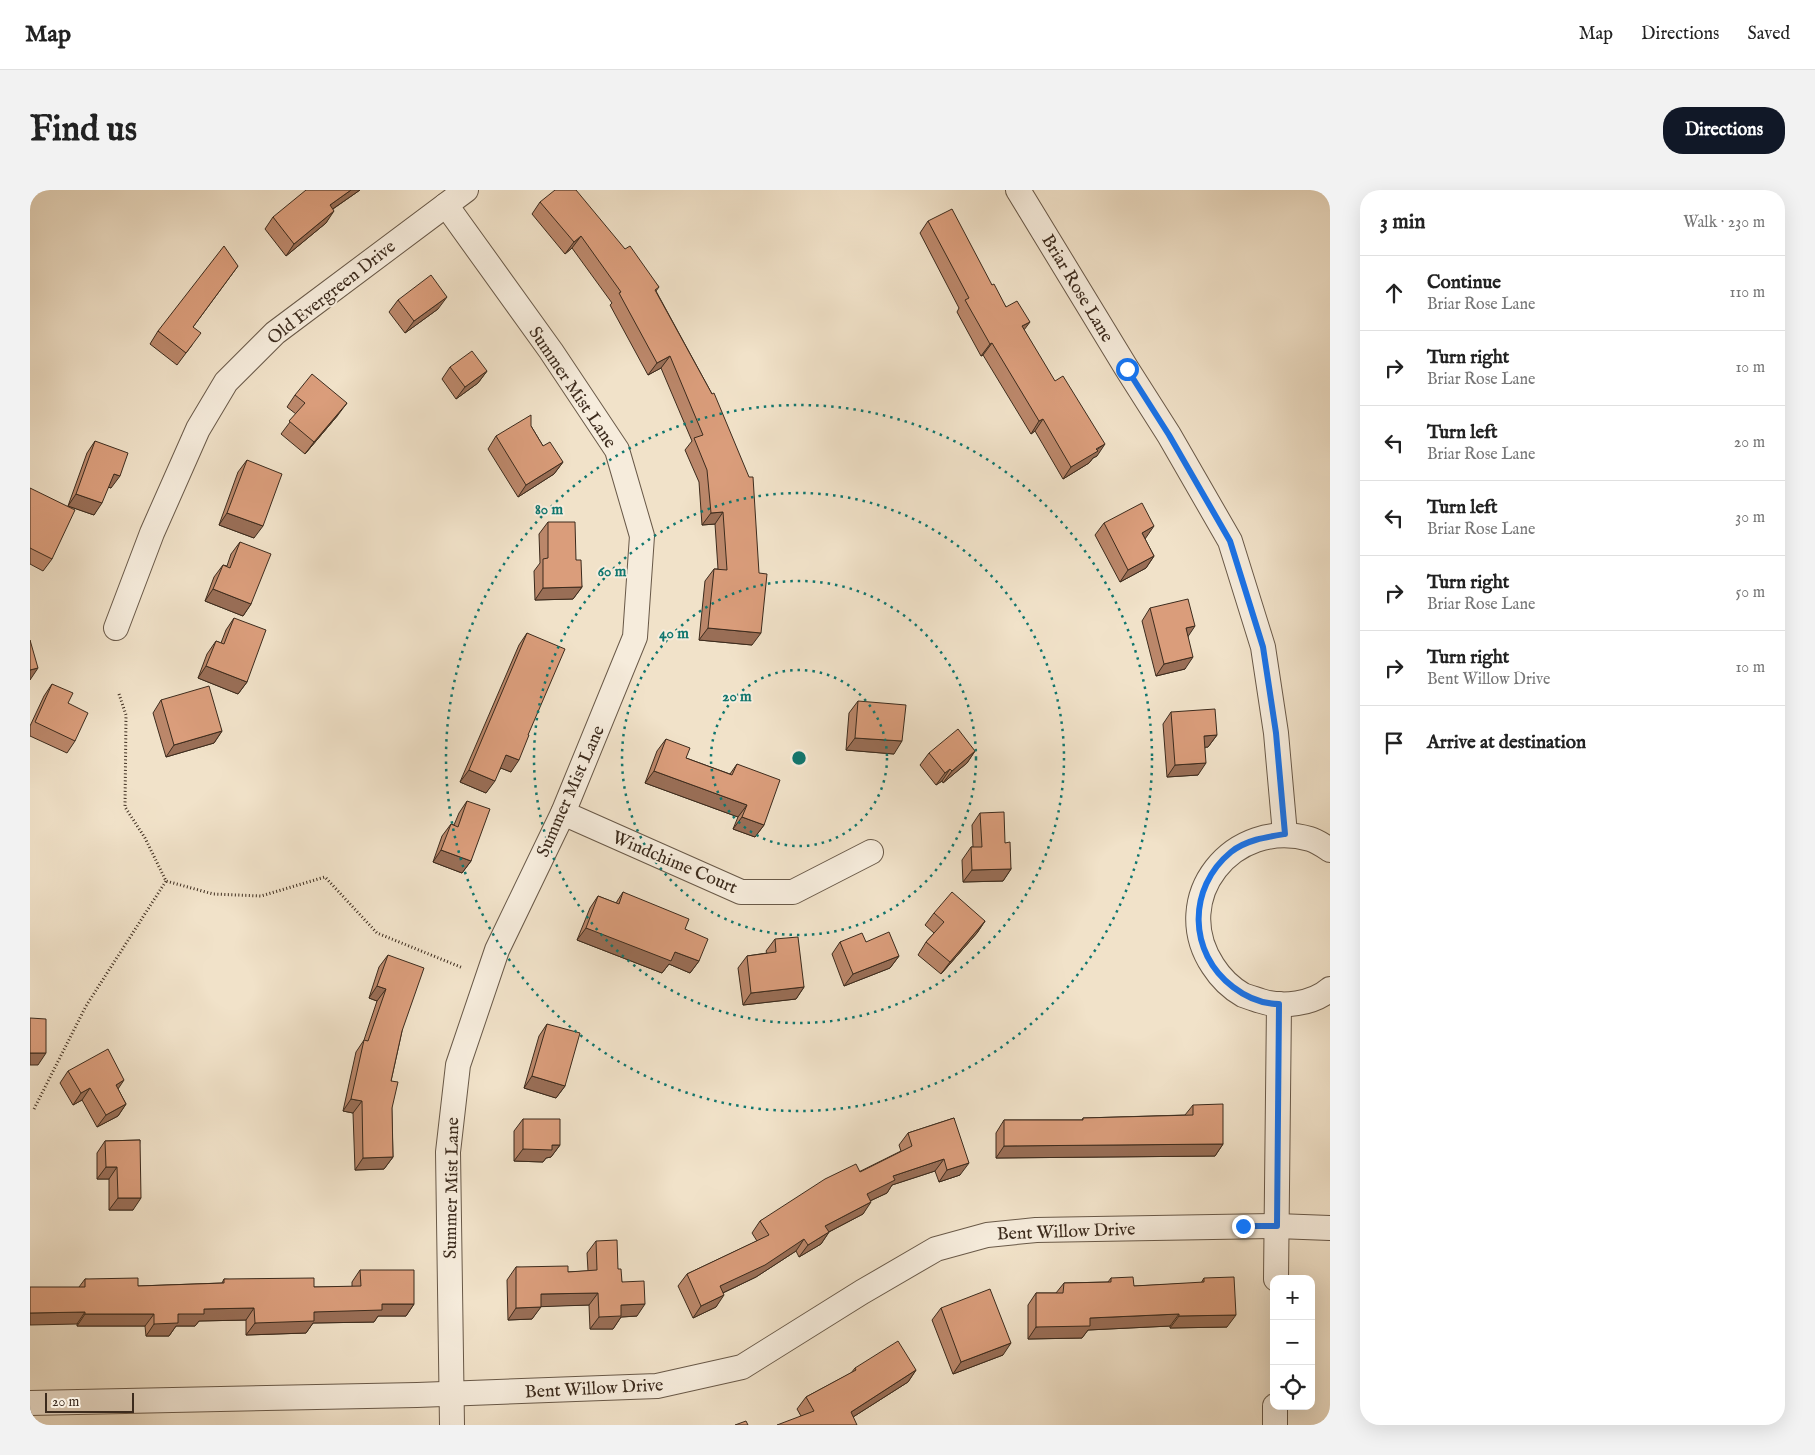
<!DOCTYPE html>
<meta charset="utf-8">
<style>
body{margin:0;font-family:"IM FELL English",serif;background:#f2f2f2;color:#222}
.controls{position:absolute;right:15px;bottom:15px;display:grid;overflow:hidden;border-radius:10px;box-shadow:0 5px 20px #0002}
.controls button{width:45px;height:45px;display:grid;place-items:center;padding:0;border:0;border-bottom:1px solid #e0e0e0;background:#fff;color:#222;font:25px sans-serif}
.scale{position:absolute;left:15px;bottom:12px;width:89px;box-sizing:border-box;padding-left:5px;border:2px solid #3c2b1d;border-top:0;font-size:14px;line-height:18px;white-space:nowrap;color:#3c2b1d;-webkit-text-stroke:4px #f6ecdc;paint-order:stroke}
.stop{position:absolute;width:15px;height:15px;margin:-11px;border:4px solid #1a73e8;border-radius:50%;background:#fff}
.stop.end{background:#1a73e8;border-color:#fff;box-shadow:0 1px 5px #0008}
.list{margin:0;padding:0;list-style:none}
h2{display:flex;justify-content:space-between;align-items:center;height:65px;margin:0;padding:0 20px;font-size:21px}
h2 small{font-size:16px;font-weight:400;color:#767676}
.list li{display:grid;grid-template-columns:32px 1fr auto;gap:15px;align-items:center;box-sizing:border-box;height:75px;padding:0 20px;border-top:1px solid #e0e0e0}
.list b{display:block;font-size:19px;white-space:nowrap}
.list p{margin:0;font-size:16px;white-space:nowrap;color:#767676}
.list em{font-size:16px;font-style:normal;color:#767676}
.icon{flex:none;width:28px;height:28px;fill:none;stroke:currentColor;stroke-width:2;stroke-linecap:round;stroke-linejoin:round}
.map{position:relative;flex:none;width:1300px;height:1235px;overflow:hidden;border-radius:20px}
header{display:flex;align-items:center;gap:30px;box-sizing:border-box;height:70px;padding:0 25px;background:#fff;border-bottom:1px solid #e0e0e0}
header strong{font-size:24px}
nav{display:flex;gap:28px;margin-inline-start:auto;font-size:18px}
.intro{display:flex;align-items:center;justify-content:space-between;box-sizing:border-box;height:120px;padding:0 30px}
h1{margin:0;font-size:35px}
.button{padding:12px 22px;border-radius:20px;background:#111827;color:#fff;font-size:18px;font-weight:700}
main{display:flex;gap:30px;padding:0 30px}
aside{flex:1;background:#fff;border-radius:20px;box-shadow:0 5px 20px #0002}
.map>svg:first-child{display:block}
.lines{fill:none;stroke-linecap:round;stroke-linejoin:round}
.minor-casing{stroke:#695948;stroke-width:26}
.path{stroke:#3c2b1d;stroke-width:3;stroke-dasharray:1 2.5;stroke-linecap:butt}
.minor{stroke:#f6ecdc;stroke-width:24}
.wall{fill:#bb876a;stroke:#3c2b1d}
.shaded-wall{fill:#996e56;stroke:#3c2b1d}
.building{fill:#da9d7b;stroke:#3c2b1d}
.route{stroke:#1a73e8;stroke-width:6}
.ring{fill:none;stroke:#0f766e;stroke-width:2.5;stroke-dasharray:2.5 5}
.labels{text-anchor:middle;stroke-width:4;stroke-linejoin:round;paint-order:stroke}
.street-label{font-size:18px;fill:#3c2b1d;stroke:#f6ecdc}
.centre{fill:#0f766e;stroke:#f6ecdc;stroke-width:2.5}
.ring-label{font-size:15px;text-anchor:middle;font-weight:bold;fill:#0f766e;stroke:#f6ecdc;stroke-width:4;stroke-linejoin:round;paint-order:stroke}
</style>
<header>
<strong>Map</strong>
<nav><a>Map</a><a>Directions</a><a>Saved</a></nav>
</header>
<div class="intro"><h1>Find us</h1><a class="button">Directions</a></div>
<main>
<div class="map">
<svg width="1300" height="1235" viewBox="0 0 1300 1235">
<rect width="100%" height="100%" fill="#f1e2c9"/>
<filter id="stains"><feTurbulence type="fractalNoise" baseFrequency=".004" numOctaves="4"/><feColorMatrix values="0 0 0 0 .2 0 0 0 0 .09 0 0 0 0 .02 0 0 0 .5 -.17"/></filter>
<radialGradient id="worn" r=".72"><stop offset=".6" stop-color="#630" stop-opacity="0"/><stop offset="1" stop-color="#630" stop-opacity=".3"/></radialGradient>
<g class="lines">
<defs>
<g id="minor">
<polyline points="988,0 1097,179 1139,245 1200,351 1233,457 1246,543 1255,644"/>
<polyline points="416,15 521,161 587,260 612,346 605,447 533,623 467,760 428,875 418,962 422,1235"/>
<polyline points="86,438 122,343 168,239 196,192 245,143 436,0"/>
<polyline points="533,623 711,702 763,702 841,662"/>
<path d="M 1300,660 C 1294,656 1287,651 1280,649 C 1203,627 1138,708 1183,776 C 1190,787 1201,798 1213,805 C 1218,807 1225,809 1231,811 C 1252,818 1283,814 1300,799"/>
<polyline points="1246,1089 1249,814"/>
<polyline points="0,1213 387,1205 627,1196 712,1177 832,1102 906,1059 957,1045 1006,1040 1247,1036 1300,1038"/>
<polyline points="1245,1235 1245,1216"/>
</g>
</defs>
<!-- minor casing -->
<use href="#minor" class="minor-casing"/>
<!-- path -->
<g class="path">
<polyline points="89,504 96,525 95,617 115,648 136,691 183,704 231,706 295,687 347,743 433,778"/>
<polyline points="4,919 56,816 136,691"/>
</g>
<!-- minor -->
<use href="#minor" class="minor"/>
</g>
<!-- wall -->
<g class="wall">
<polygon points="330,0 303,19 296,33 256,66 235,39 243,27"/>
<polygon points="510,12 595,59 629,97 626,101 682,204 722,455 669,450 675,391 684,379 688,379 685,334 672,335 669,292 655,260 662,251 631,178 618,185 580,115 582,113 542,58 535,64 502,24"/>
<polygon points="898,31 962,95 976,117 994,140 1067,266 1063,268 1059,273 1033,289 1005,241 1001,244 953,165 951,166 927,122 929,118 890,43"/>
<polygon points="208,76 163,137 162,155 147,175 120,154 128,141"/>
<polygon points="368,110 408,119 375,143 359,122"/>
<polygon points="420,177 457,181 448,193 426,209 412,189"/>
<polygon points="265,205 308,225 275,264 251,244 266,224 257,217"/>
<polygon points="501,236 513,256 533,272 524,284 488,307 458,259 466,246"/>
<polygon points="65,251 81,298 78,297 64,325 38,316 57,263"/>
<polygon points="217,270 224,348 189,335 208,282"/>
<polygon points="0,298 22,369 13,381 0,374"/>
<polygon points="518,332 546,370 552,397 543,409 505,410 504,381 510,373 509,344"/>
<polygon points="1074,333 1115,349 1124,366 1116,378 1090,392 1065,345"/>
<polygon points="210,352 221,414 213,426 175,411 184,387 193,375 197,376 201,364"/>
<polygon points="1120,418 1158,446 1155,479 1126,486 1112,431"/>
<polygon points="204,428 217,492 208,504 168,488 177,464 186,451 191,453 196,440"/>
<polygon points="497,443 481,582 471,578 456,603 430,592 489,455"/>
<polygon points="22,494 38,513 45,551 37,563 0,546 0,536 14,506"/>
<polygon points="131,510 192,541 184,553 136,567 123,523"/>
<polygon points="828,511 864,564 816,560 819,523"/>
<polygon points="1141,522 1187,545 1178,557 1175,557 1168,585 1137,587 1133,534"/>
<polygon points="636,549 656,568 700,584 707,574 734,635 725,647 703,639 708,627 615,593 627,561"/>
<polygon points="945,561 937,573 913,593 912,591 906,595 890,575 899,563"/>
<polygon points="437,611 441,671 432,683 403,672 412,646 421,634 424,635 429,623"/>
<polygon points="950,623 975,653 981,679 973,691 933,692 932,670 941,657 943,657 942,635"/>
<polygon points="593,702 655,739 669,771 660,783 639,774 632,783 547,750 560,718 568,706 586,713"/>
<polygon points="904,723 955,731 947,743 911,784 888,765 896,752 904,743 895,735"/>
<polygon points="745,749 774,797 766,809 713,815 708,778 717,766 737,763 736,761"/>
<polygon points="810,752 836,752 869,766 860,778 814,796 802,764"/>
<polygon points="358,765 372,841 361,891 363,967 354,979 325,980 323,923 313,921 326,862 334,850 347,811 339,808 349,777"/>
<polygon points="517,834 535,896 526,908 494,898 509,846"/>
<polygon points="38,881 88,899 96,914 88,926 67,937 52,910 43,915 30,893"/>
<polygon points="1163,915 1193,954 1185,966 966,968 966,943 974,930 1052,930 1053,928 1155,925"/>
<polygon points="924,928 930,985 909,992 905,981 862,995 857,1003 840,1011 833,1024 799,1042 791,1054 769,1067 766,1061 726,1087 693,1103 686,1117 663,1128 648,1096 657,1084 727,1051 722,1043 730,1031 871,961 869,955 878,943"/>
<polygon points="493,929 530,955 521,967 516,968 513,972 484,971 484,941"/>
<polygon points="110,950 103,1020 79,1020 79,989 67,989 67,963 75,951"/>
<polygon points="566,1051 588,1079 592,1092 607,1126 591,1127 583,1139 560,1139 559,1115 511,1116 502,1129 478,1130 477,1090 486,1077 538,1082 558,1081 557,1063"/>
<polygon points="330,1080 384,1114 376,1126 348,1126 344,1132 283,1133 276,1143 216,1145 216,1130 169,1131 165,1136 146,1136 139,1146 116,1146 115,1136 47,1136 49,1097 55,1089 108,1096 192,1093 194,1089 284,1097 322,1097 322,1092"/>
<polygon points="1081,1088 1104,1096 1171,1093 1174,1088 1197,1137 1140,1138 1140,1136 1058,1140 1052,1148 998,1149 998,1115 1006,1103 1026,1103 1034,1093 1078,1092"/>
<polygon points="911,1118 973,1165 923,1184 902,1130"/>
<polygon points="825,1178 886,1180 878,1192 823,1227 771,1226 767,1219 776,1207 821,1183"/>
</g>
<!-- shaded-wall -->
<g class="shaded-wall">
<polygon points="321,0 330,0 291,27 300,15"/>
<polygon points="304,21 296,33 256,66 264,54"/>
<polygon points="551,46 542,58 535,64 544,52"/>
<polygon points="417,107 408,119 375,143 384,131"/>
<polygon points="1000,132 991,144 992,136"/>
<polygon points="962,153 953,165 951,166 960,154"/>
<polygon points="640,166 631,178 618,185 627,173"/>
<polygon points="457,181 448,193 426,209 435,197"/>
<polygon points="317,213 308,225 275,264 284,252"/>
<polygon points="1013,229 1005,241 1001,244 1009,231"/>
<polygon points="1075,254 1067,266 1063,268 1059,273 1033,289 1041,277"/>
<polygon points="533,272 524,284 488,307 496,295"/>
<polygon points="84,284 90,286 81,298 75,296"/>
<polygon points="46,304 72,313 64,325 38,316"/>
<polygon points="693,322 685,334 672,335 681,323"/>
<polygon points="197,323 233,336 224,348 189,335"/>
<polygon points="1124,336 1115,349 1112,343"/>
<polygon points="1124,366 1116,378 1090,392 1098,380"/>
<polygon points="552,397 543,409 505,410 513,398"/>
<polygon points="183,399 221,414 213,426 175,411"/>
<polygon points="1165,436 1157,448 1156,438"/>
<polygon points="678,438 731,443 722,455 669,450"/>
<polygon points="1163,467 1155,479 1126,486 1134,474"/>
<polygon points="176,476 217,492 208,504 168,488"/>
<polygon points="8,478 0,490 0,480"/>
<polygon points="192,541 184,553 136,567 144,555"/>
<polygon points="1187,545 1178,557 1166,558 1174,546"/>
<polygon points="825,548 872,551 864,564 816,560"/>
<polygon points="945,561 937,573 913,593 922,581"/>
<polygon points="476,565 489,570 481,582 468,577"/>
<polygon points="1176,573 1168,585 1137,587 1145,575"/>
<polygon points="920,579 912,591 906,595 915,583"/>
<polygon points="439,580 465,591 456,603 430,592"/>
<polygon points="624,581 717,615 708,627 615,593"/>
<polygon points="712,627 734,635 725,647 703,639"/>
<polygon points="411,660 441,671 432,683 403,672"/>
<polygon points="981,679 973,691 933,692 942,680"/>
<polygon points="955,731 947,743 911,784 920,772"/>
<polygon points="556,738 645,762 669,771 660,783 639,774 632,783 547,750"/>
<polygon points="869,766 860,778 814,796 823,784"/>
<polygon points="347,796 356,799 347,811 339,808"/>
<polygon points="774,797 766,809 713,815 721,803"/>
<polygon points="0,863 16,863 8,875 0,875"/>
<polygon points="502,886 535,896 526,908 494,898"/>
<polygon points="94,890 86,902 86,895"/>
<polygon points="60,898 52,910 43,915 51,903"/>
<polygon points="321,909 332,911 323,923 313,921"/>
<polygon points="96,914 88,926 67,937 76,925"/>
<polygon points="1193,954 1185,966 966,968 974,956"/>
<polygon points="522,955 530,955 521,967 516,968 513,972 484,971 493,959"/>
<polygon points="363,967 354,979 325,980 333,968"/>
<polygon points="914,969 905,981 862,995 857,1003 829,1016 837,1004 863,986"/>
<polygon points="939,973 930,985 909,992 917,980"/>
<polygon points="76,977 87,977 79,989 67,989"/>
<polygon points="88,1008 111,1008 103,1020 79,1020"/>
<polygon points="841,1012 833,1024 787,1048 795,1036"/>
<polygon points="799,1042 791,1054 769,1067 778,1055"/>
<polygon points="774,1049 766,1061 726,1087 682,1108 690,1096"/>
<polygon points="568,1103 559,1115 502,1117 511,1104"/>
<polygon points="694,1105 686,1117 663,1128 671,1116"/>
<polygon points="352,1114 384,1114 376,1126 348,1126 344,1132 283,1133 276,1143 216,1145 225,1133 284,1122"/>
<polygon points="615,1114 607,1126 591,1127 583,1139 560,1139 569,1127 591,1115"/>
<polygon points="511,1117 502,1129 478,1130 486,1118"/>
<polygon points="224,1118 216,1130 169,1131 165,1136 146,1136 139,1146 116,1146 124,1134 148,1124 174,1119"/>
<polygon points="55,1122 47,1134 0,1135 0,1123"/>
<polygon points="55,1124 124,1124 115,1136 47,1136"/>
<polygon points="1149,1124 1140,1136 1058,1140 1052,1148 998,1149 1006,1137 1060,1128"/>
<polygon points="1206,1125 1197,1137 1140,1138 1149,1126"/>
<polygon points="981,1153 973,1165 923,1184 931,1172"/>
<polygon points="886,1180 878,1192 812,1234 821,1222"/>
</g>
<!-- building -->
<g class="building">
<polygon points="276,0 321,0 300,15 304,21 264,54 243,27"/>
<polygon points="525,0 546,0 595,59 600,56 629,97 625,100 682,204 684,203 719,287 723,287 729,383 737,384 731,443 678,438 684,379 697,380 693,322 681,323 677,280 664,248 673,245 640,166 627,173 589,103 591,102 551,46 544,52 510,12"/>
<polygon points="922,19 962,95 964,94 976,117 987,111 1000,132 992,136 1025,191 1033,186 1075,254 1066,259 1068,261 1041,277 1013,229 1009,231 962,153 960,154 935,110 939,108 898,31"/>
<polygon points="194,56 208,76 163,137 171,143 156,163 128,141"/>
<polygon points="401,85 417,107 384,131 368,110"/>
<polygon points="442,161 457,181 435,197 420,177"/>
<polygon points="282,184 317,213 284,252 259,231 275,213 265,205"/>
<polygon points="501,225 501,236 513,256 520,252 533,272 496,295 466,246"/>
<polygon points="65,251 98,263 90,286 84,284 72,313 46,304"/>
<polygon points="217,270 252,284 233,336 197,323"/>
<polygon points="0,298 45,320 22,369 0,358"/>
<polygon points="1112,313 1124,336 1112,343 1124,366 1098,380 1074,333"/>
<polygon points="518,332 545,332 546,370 551,370 552,397 513,398 513,369 518,368"/>
<polygon points="210,352 241,364 221,414 183,399 193,375 200,378"/>
<polygon points="1158,409 1165,436 1156,438 1163,467 1134,474 1120,418"/>
<polygon points="204,428 236,440 217,492 176,476 186,451 194,454"/>
<polygon points="497,443 535,459 498,545 499,545 489,570 476,565 465,591 439,580"/>
<polygon points="0,450 8,478 0,480"/>
<polygon points="22,494 43,503 38,513 58,523 45,551 5,532"/>
<polygon points="179,496 192,541 144,555 131,510"/>
<polygon points="828,511 876,515 872,551 825,548"/>
<polygon points="1185,519 1187,545 1174,546 1176,573 1145,575 1141,522"/>
<polygon points="928,539 945,561 922,581 920,579 915,583 899,563"/>
<polygon points="636,549 660,558 656,568 702,585 707,574 750,590 734,635 712,627 717,615 624,581"/>
<polygon points="437,611 460,619 441,671 411,660 421,634 428,637"/>
<polygon points="974,622 975,653 980,652 981,679 942,680 941,657 952,657 950,623"/>
<polygon points="593,702 659,729 655,739 678,749 669,771 645,762 641,771 556,738 568,706 589,714"/>
<polygon points="922,702 955,731 920,772 896,752 914,732 904,723"/>
<polygon points="859,742 869,766 823,784 810,752 832,743 836,752"/>
<polygon points="768,747 774,797 721,803 717,766 746,762 745,749"/>
<polygon points="358,765 394,778 372,841 361,891 368,892 362,918 363,967 333,968 332,911 321,909 334,850 338,851 356,799 347,796"/>
<polygon points="0,828 16,829 16,863 0,863"/>
<polygon points="517,834 550,843 535,896 502,886"/>
<polygon points="78,859 94,890 86,895 96,914 76,925 60,898 51,903 38,881"/>
<polygon points="1193,914 1193,954 974,956 974,930 1053,930 1053,928 1163,925 1163,915"/>
<polygon points="924,928 939,973 917,980 914,969 863,986 865,990 837,1004 841,1012 795,1036 799,1042 778,1055 774,1049 735,1075 690,1096 694,1105 671,1116 657,1084 739,1045 730,1031 795,989 826,974 830,982 882,956 878,943"/>
<polygon points="493,929 530,929 530,955 522,955 522,960 493,959"/>
<polygon points="110,950 111,1008 88,1008 87,977 76,977 75,951"/>
<polygon points="587,1050 588,1079 591,1079 592,1092 614,1091 615,1114 591,1115 591,1126 569,1127 568,1103 511,1104 511,1117 486,1118 486,1077 538,1076 538,1082 567,1080 566,1051"/>
<polygon points="330,1080 384,1080 384,1114 352,1114 352,1120 284,1122 284,1131 225,1133 224,1118 174,1119 174,1124 148,1124 148,1133 124,1134 124,1124 55,1124 55,1122 0,1123 0,1097 55,1097 55,1089 108,1088 108,1096 194,1093 194,1089 284,1088 284,1097 331,1096"/>
<polygon points="1103,1087 1104,1096 1174,1092 1174,1088 1204,1087 1206,1125 1149,1126 1149,1124 1060,1128 1060,1136 1006,1137 1006,1103 1033,1103 1034,1093 1081,1092 1081,1088"/>
<polygon points="960,1099 981,1153 931,1172 911,1118"/>
<polygon points="868,1151 886,1180 821,1222 827,1235 747,1235 784,1221 776,1207 826,1180 825,1178"/>
<polygon points="716,1231 718,1235 705,1235"/>
</g>
<g class="lines">
<!-- route -->
<path class="route" d="M 1097,179 L 1139,245 L 1200,351 L 1233,457 L 1246,543 L 1255,644 C 1236,647 1216,650 1201,662 C 1157,698 1158,763 1203,797 C 1216,807 1233,814 1249,814 L 1247,1036 L 1213,1036"/>
</g>
<!-- distance rings -->
<g class="ring">
<circle cx="769" cy="568" r="88"/>
<circle cx="769" cy="568" r="177"/>
<circle cx="769" cy="568" r="265"/>
<circle cx="769" cy="568" r="353"/>
</g>
<g class="labels">
<!-- street labels -->
<g class="street-label">
<text transform="translate(1048 98) rotate(59)" y="6">Briar Rose Lane</text>
<text transform="translate(301 102) rotate(-38)" y="6">Old Evergreen Drive</text>
<text transform="translate(543 197) rotate(56)" y="6">Summer Mist Lane</text>
<text transform="translate(540 601) rotate(-66)" y="6">Summer Mist Lane</text>
<text transform="translate(645 672) rotate(23)" y="6">Windchime Court</text>
<text transform="translate(421 998) rotate(-89)" y="6">Summer Mist Lane</text>
<text transform="translate(1036 1041) rotate(-2)" y="6">Bent Willow Drive</text>
<text transform="translate(564 1198) rotate(-3)" y="6">Bent Willow Drive</text>
</g>
</g>
<circle cx="769" cy="568" r="8" class="centre"/>
<g class="ring-label">
<text x="519" y="324">80 m</text>
<text x="582" y="386">60 m</text>
<text x="644" y="448">40 m</text>
<text x="707" y="511">20 m</text>
</g>
<rect width="100%" height="100%" filter="url(#stains)"/>
<rect width="100%" height="100%" fill="url(#worn)"/>
</svg>
<div class="controls">
<button>+</button>
<button>−</button>
<button><svg class="icon" aria-label="locate" viewBox="0 0 24 24"><circle cx="12" cy="12" r="6"/><path d="M12 2v4M12 18v4M2 12h4M18 12h4"/></svg></button>
</div>
<div class="scale">20 m</div>
<div class="stop" style="left:1097px;top:179px"></div>
<div class="stop end" style="left:1213px;top:1036px"></div>
</div>
<aside>
<h2>3 min<small>Walk · 230 m</small></h2>
<ul class="list">
<li><svg class="icon" aria-label="ahead" viewBox="0 0 24 24"><path d="M12 20V5M6 11l6-6 6 6"/></svg><div><b>Continue</b><p>Briar Rose Lane</p></div><em>110 m</em></li>
<li><svg class="icon" aria-label="right" viewBox="0 0 24 24"><path d="M7 20v-9h11M14 6l5 5-5 5"/></svg><div><b>Turn right</b><p>Briar Rose Lane</p></div><em>10 m</em></li>
<li><svg class="icon" aria-label="left" viewBox="0 0 24 24"><path d="M17 20v-9H6M10 6l-5 5 5 5"/></svg><div><b>Turn left</b><p>Briar Rose Lane</p></div><em>20 m</em></li>
<li><svg class="icon" aria-label="left" viewBox="0 0 24 24"><path d="M17 20v-9H6M10 6l-5 5 5 5"/></svg><div><b>Turn left</b><p>Briar Rose Lane</p></div><em>30 m</em></li>
<li><svg class="icon" aria-label="right" viewBox="0 0 24 24"><path d="M7 20v-9h11M14 6l5 5-5 5"/></svg><div><b>Turn right</b><p>Briar Rose Lane</p></div><em>50 m</em></li>
<li><svg class="icon" aria-label="right" viewBox="0 0 24 24"><path d="M7 20v-9h11M14 6l5 5-5 5"/></svg><div><b>Turn right</b><p>Bent Willow Drive</p></div><em>10 m</em></li>
<li><svg class="icon" aria-label="arrive" viewBox="0 0 24 24"><path d="M6 21V4h12l-3 4 3 4H6"/></svg><div><b>Arrive at destination</b></div></li>
</ul>
</aside>
</main>
